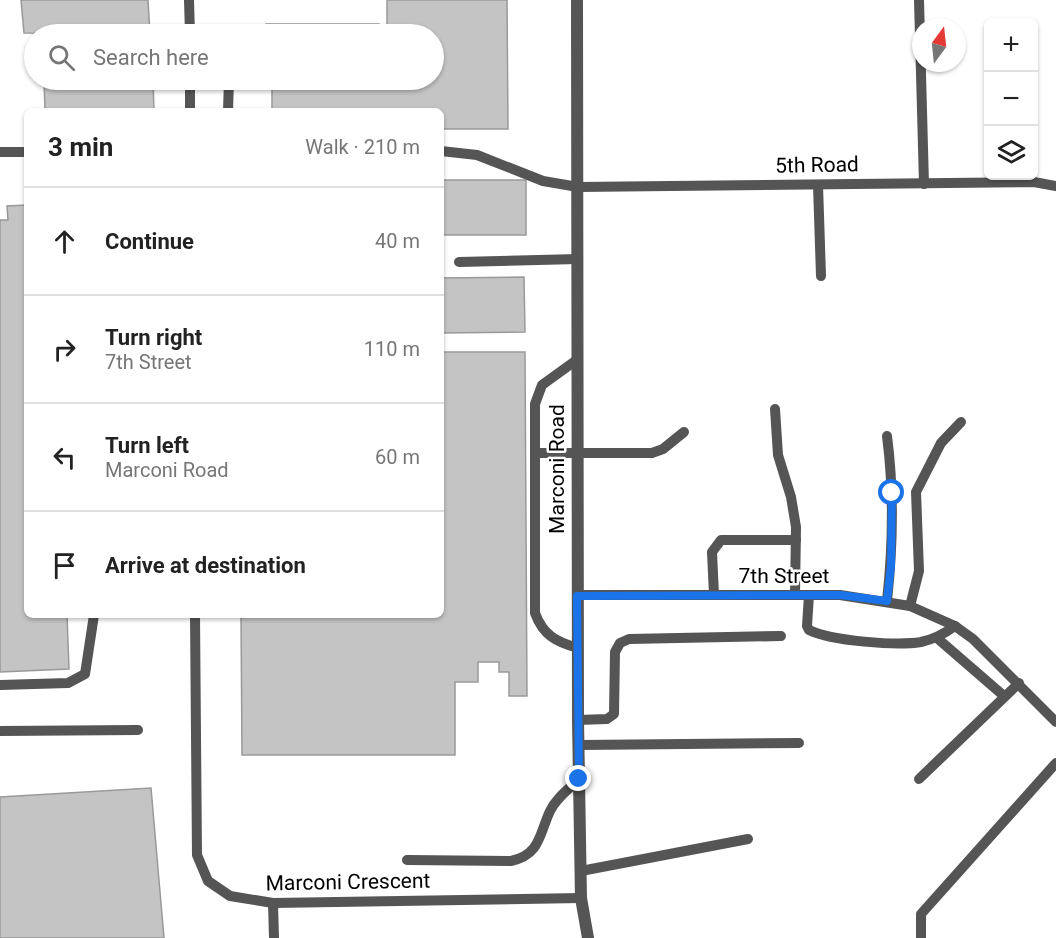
<!DOCTYPE html>
<meta charset="utf-8">
<style>
body{margin:0;font-family:Roboto,sans-serif;background:#f6f6f6;color:#222}
.controls{position:absolute;right:18px;top:18px;display:grid;overflow:hidden;border-radius:9px;box-shadow:0 2px 4px #0004}
.controls button{width:54px;height:54px;display:grid;place-items:center;padding:0;border:0;border-bottom:2px solid #e0e0e0;background:#fff;color:#222;font:30px sans-serif}
.compass{position:absolute;left:912px;top:18px;width:54px;height:54px;border-radius:50%;background:#fff;box-shadow:0 2px 4px #0004;rotate:15deg}
.stop{position:absolute;width:18px;height:18px;margin:-14px;border:4px solid #1a73e8;border-radius:50%;background:#fff}
.stop.end{background:#1a73e8;border-color:#fff;box-shadow:0 2px 6px #0008}
.list{margin:0;padding:0;list-style:none}
h2{display:flex;justify-content:space-between;align-items:center;height:78px;margin:0;padding:0 24px;font-size:26px}
h2 small{font-size:20px;font-weight:400;color:#767676}
.list li{display:grid;grid-template-columns:39px 1fr auto;gap:18px;align-items:center;box-sizing:border-box;height:108px;padding:0 24px;border-top:2px solid #e0e0e0}
.list b{display:block;font-size:22px;white-space:nowrap}
.list p{margin:0;font-size:20px;white-space:nowrap;color:#767676}
.list em{font-size:20px;font-style:normal;color:#767676}
.icon{flex:none;width:33px;height:33px;fill:none;stroke:currentColor;stroke-width:2;stroke-linecap:round;stroke-linejoin:round}
.map{position:relative;flex:none;width:1056px;height:938px;overflow:hidden}
.search{position:absolute;background:#fff;box-shadow:0 2px 4px #0004;left:24px;top:24px;width:420px;height:66px;display:flex;align-items:center;gap:15px;box-sizing:border-box;padding:0 21px;border-radius:33px;color:#767676;font-size:22px}
.panel{position:absolute;background:#fff;box-shadow:0 2px 4px #0004;left:24px;top:108px;width:420px;height:510px;border-radius:9px}
.map>svg:first-child{display:block}
.building{fill:#c4c4c4;stroke:#999;stroke-width:1.5}
.lines{fill:none;stroke-linecap:round;stroke-linejoin:round}
.service{stroke:#555;stroke-width:10}
.minor{stroke:#555;stroke-width:12}
.route{stroke:#1a73e8;stroke-width:8}
.labels{text-anchor:middle;stroke-width:5;stroke-linejoin:round;paint-order:stroke}
.street-label{font-size:21px;fill:#000;stroke:#fff}
</style>
<div class="map">
<svg width="1056" height="938" viewBox="0 0 1056 938">
<rect width="100%" height="100%" fill="#fff"/>
<!-- building -->
<g class="building">
<polygon points="21,0 148,0 150,34 24,33"/>
<polygon points="387,0 507,0 508,129 441,129 441,111 272,111 272,80 434,80 434,34 387,34"/>
<rect x="266" y="24" width="113" height="10"/>
<polygon points="44,80 153,80 154,111 45,111"/>
<rect x="441" y="180" width="85" height="55"/>
<polygon points="27,205 27,615 67,615 69,669 0,672 0,220 8,220 7,206"/>
<polygon points="524,277 525,332 441,333 441,278"/>
<polygon points="441,352 525,352 527,696 509,696 509,672 499,672 499,662 478,662 478,682 455,682 455,755 242,755 241,615 441,615"/>
<polygon points="151,788 164,938 0,938 0,797"/>
</g>
<g class="lines">
<!-- service -->
<g class="service">
<polyline points="189,0 190,34"/>
<polyline points="919,0 924,184"/>
<polyline points="190,80 190,111"/>
<polyline points="228,111 229,80"/>
<polyline points="441,151 477,155 543,181 578,187 1034,182 1056,186"/>
<polyline points="0,152 27,152"/>
<polyline points="818,185 821,276"/>
<polyline points="459,262 578,259"/>
<polyline points="775,409 778,455 791,497 796,527 795,595"/>
<path d="M 887,436 C 894,490 893,546 887,601"/>
<polyline points="535,453 652,453 663,449 684,432"/>
<polyline points="577,595 840,595 910,606 955,626 973,639 1056,722"/>
<polyline points="714,595 712,552 721,540 796,540"/>
<path d="M 809,595 L 807,626 L 809,630 C 831,641 897,646 921,642 C 935,639 944,634 955,626"/>
<polyline points="910,606 919,571 916,492 941,443 961,422"/>
<polyline points="195,615 197,855 208,881 230,896 273,903 581,898"/>
<polyline points="937,638 1004,696"/>
<path d="M 578,648 C 556,642 543,635 535,613 L 535,404 L 542,385 L 578,359"/>
<polyline points="0,685 68,683 85,674 94,615"/>
<polyline points="578,720 607,719 614,714 615,652 620,643 629,639 781,636"/>
<polyline points="0,731 138,730"/>
<polyline points="579,745 799,743"/>
<polyline points="919,779 1019,683"/>
<path d="M 407,860 L 511,861 C 540,855 539,835 550,811 C 556,798 569,789 579,779"/>
<polyline points="581,871 748,839"/>
<polyline points="273,903 274,938"/>
<polyline points="921,938 921,914 1056,763"/>
</g>
<!-- minor -->
<polyline class="minor" points="577,0 578,720 581,898 588,938"/>
</g>
<g class="lines">
<!-- route -->
<polyline class="route" points="579,779 577,596 840,595 887,601 891,566 892,493"/>
</g>
<g class="labels">
<!-- street labels -->
<g class="street-label">
<text transform="translate(817 165) rotate(-1)" y="7">5th Road</text>
<text transform="translate(557 469) rotate(-90)" y="7">Marconi Road</text>
<text x="784" y="583">7th Street</text>
<text transform="translate(348 882) rotate(-1)" y="7">Marconi Crescent</text>
</g>
</g>
</svg>
<div class="controls">
<button>+</button>
<button>−</button>
<button><svg class="icon" aria-label="layers" viewBox="0 0 24 24"><path d="M12 4l9 5-9 5-9-5zM3 14l9 5 9-5"/></svg></button>
</div>
<svg class="compass" viewBox="-18 -18 36 36"><path d="M0-13l5 13h-10z" fill="#e53935"/><path d="M0 13l5-13h-10z" fill="#767676"/></svg>
<div class="stop" style="left:892px;top:493px"></div>
<div class="stop end" style="left:579px;top:779px"></div>
<div class="search"><svg class="icon" aria-label="search" viewBox="0 0 24 24"><circle cx="10" cy="10" r="6"/><path d="M15 15l6 6"/></svg>Search here</div>
<section class="panel">
<h2>3 min<small>Walk · 210 m</small></h2>
<ul class="list">
<li><svg class="icon" aria-label="ahead" viewBox="0 0 24 24"><path d="M12 20V5M6 11l6-6 6 6"/></svg><div><b>Continue</b></div><em>40 m</em></li>
<li><svg class="icon" aria-label="right" viewBox="0 0 24 24"><path d="M7 20v-9h11M14 6l5 5-5 5"/></svg><div><b>Turn right</b><p>7th Street</p></div><em>110 m</em></li>
<li><svg class="icon" aria-label="left" viewBox="0 0 24 24"><path d="M17 20v-9H6M10 6l-5 5 5 5"/></svg><div><b>Turn left</b><p>Marconi Road</p></div><em>60 m</em></li>
<li><svg class="icon" aria-label="arrive" viewBox="0 0 24 24"><path d="M6 21V4h12l-3 4 3 4H6"/></svg><div><b>Arrive at destination</b></div></li>
</ul>
</section>
</div>
